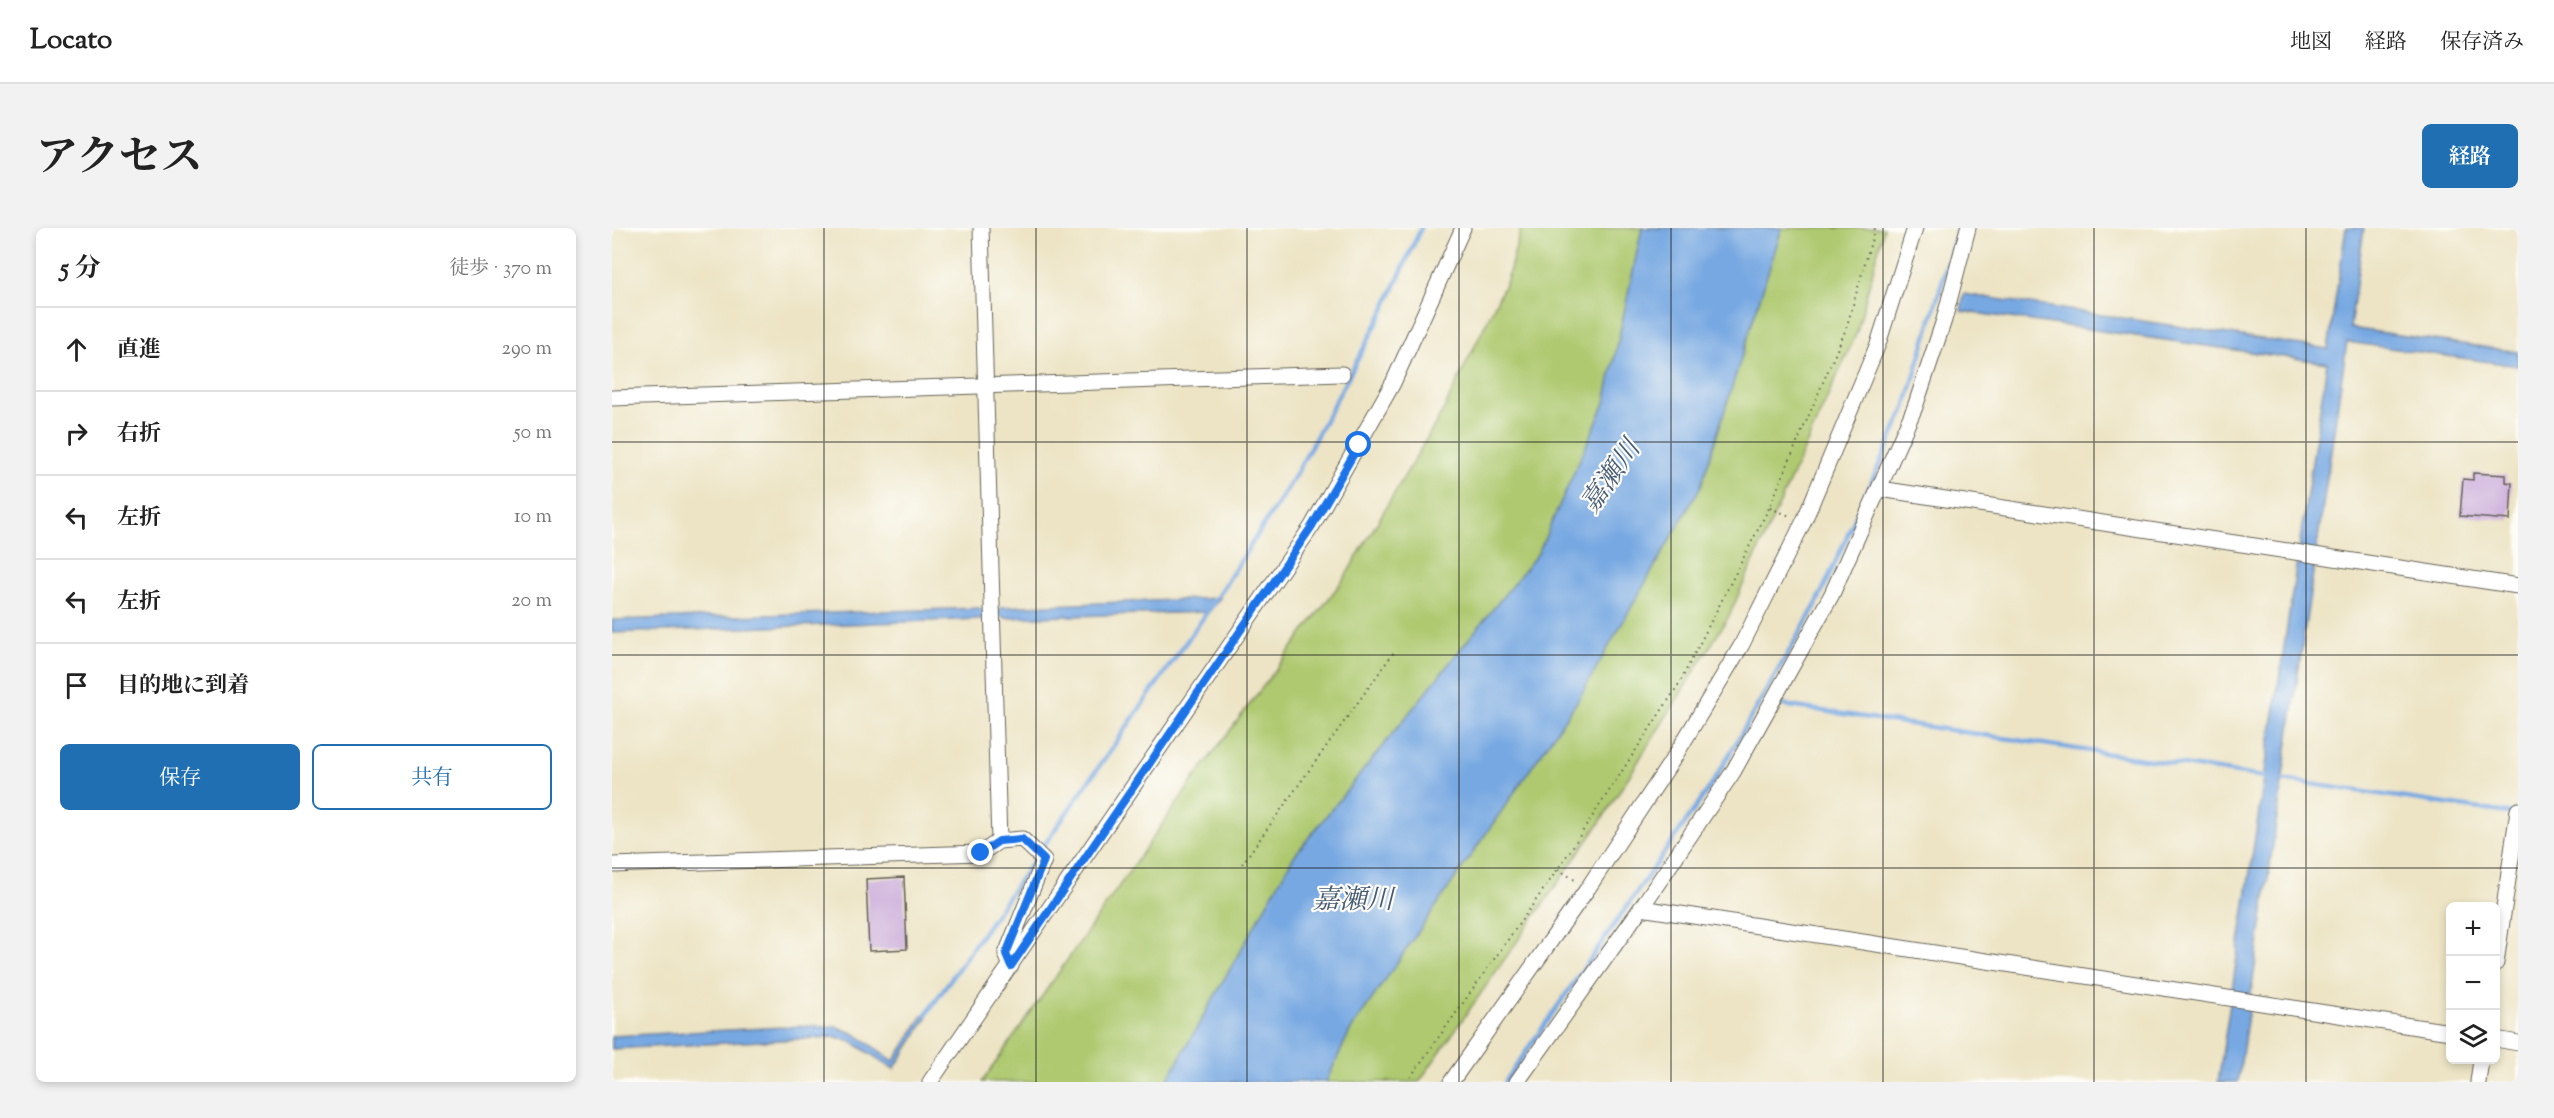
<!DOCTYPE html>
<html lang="ja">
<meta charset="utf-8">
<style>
body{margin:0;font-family:"Sorts Mill Goudy","Noto Serif JP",serif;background:#f2f2f2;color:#222}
.controls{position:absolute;right:18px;bottom:18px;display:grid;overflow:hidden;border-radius:9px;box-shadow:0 3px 9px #0003}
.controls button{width:54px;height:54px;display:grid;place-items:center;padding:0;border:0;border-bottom:2px solid #e0e0e0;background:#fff;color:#222;font:30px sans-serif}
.stop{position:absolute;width:18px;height:18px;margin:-14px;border:4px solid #1a73e8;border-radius:50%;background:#fff}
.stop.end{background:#1a73e8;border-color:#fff;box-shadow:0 2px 6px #0008}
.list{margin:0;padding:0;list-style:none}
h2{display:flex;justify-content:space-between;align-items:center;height:78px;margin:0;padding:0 24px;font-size:26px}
h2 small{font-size:20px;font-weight:400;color:#767676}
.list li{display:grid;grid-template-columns:39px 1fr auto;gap:18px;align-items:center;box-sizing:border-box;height:84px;padding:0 24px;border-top:2px solid #e0e0e0}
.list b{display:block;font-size:22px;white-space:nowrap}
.list em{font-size:20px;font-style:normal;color:#767676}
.actions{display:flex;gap:12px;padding:18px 24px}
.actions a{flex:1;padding:14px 0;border:2px solid #1f6fb2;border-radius:9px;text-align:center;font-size:21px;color:#1f6fb2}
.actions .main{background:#1f6fb2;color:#fff}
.icon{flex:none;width:33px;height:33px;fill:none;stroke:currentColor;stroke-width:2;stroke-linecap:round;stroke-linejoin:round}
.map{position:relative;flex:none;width:1906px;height:854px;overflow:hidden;border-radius:9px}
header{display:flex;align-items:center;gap:36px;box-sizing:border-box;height:84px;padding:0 30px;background:#fff;border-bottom:2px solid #e0e0e0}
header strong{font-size:28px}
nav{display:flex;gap:33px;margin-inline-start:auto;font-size:21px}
.intro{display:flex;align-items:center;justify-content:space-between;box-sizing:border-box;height:144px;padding:0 36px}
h1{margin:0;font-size:42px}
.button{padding:15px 27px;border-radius:9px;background:#1f6fb2;color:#fff;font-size:21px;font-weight:700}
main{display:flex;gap:36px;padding:0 36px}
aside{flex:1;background:#fff;border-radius:9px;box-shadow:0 3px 9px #0003}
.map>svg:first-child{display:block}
.green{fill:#aec96f;stroke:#657246;stroke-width:1.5}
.water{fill:#77a8e2;stroke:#4a627f;stroke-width:1.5}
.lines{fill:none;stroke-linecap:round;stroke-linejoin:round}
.stream{stroke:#77a8e2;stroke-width:4.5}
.building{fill:#cdb0dc}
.minor-casing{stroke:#656257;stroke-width:17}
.path{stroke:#656257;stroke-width:2;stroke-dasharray:1.5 4.5;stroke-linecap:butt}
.minor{stroke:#fff;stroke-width:15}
.route{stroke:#1a73e8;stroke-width:8}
.grid{fill:none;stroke:#1c1c1c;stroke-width:1.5;stroke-opacity:0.55}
.labels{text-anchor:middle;stroke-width:4.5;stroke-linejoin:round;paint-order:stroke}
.water-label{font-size:27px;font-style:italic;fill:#455b75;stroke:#fdfcf7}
</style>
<header>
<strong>Locato</strong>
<nav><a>地図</a><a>経路</a><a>保存済み</a></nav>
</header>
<div class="intro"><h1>アクセス</h1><a class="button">経路</a></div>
<main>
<aside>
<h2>5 分<small>徒歩 · 370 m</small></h2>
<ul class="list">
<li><svg class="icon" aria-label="ahead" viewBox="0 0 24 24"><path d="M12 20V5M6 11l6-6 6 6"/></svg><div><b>直進</b></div><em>290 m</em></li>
<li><svg class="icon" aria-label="right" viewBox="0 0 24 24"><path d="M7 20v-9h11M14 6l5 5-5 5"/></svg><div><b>右折</b></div><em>50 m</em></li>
<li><svg class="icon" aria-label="left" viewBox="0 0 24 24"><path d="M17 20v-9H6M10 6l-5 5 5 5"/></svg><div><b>左折</b></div><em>10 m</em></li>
<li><svg class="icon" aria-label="left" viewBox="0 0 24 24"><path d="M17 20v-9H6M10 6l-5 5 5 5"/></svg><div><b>左折</b></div><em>20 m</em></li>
<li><svg class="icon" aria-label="arrive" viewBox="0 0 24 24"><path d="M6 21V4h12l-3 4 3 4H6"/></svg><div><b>目的地に到着</b></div></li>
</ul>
<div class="actions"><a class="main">保存</a><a>共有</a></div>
</aside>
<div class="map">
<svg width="1906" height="854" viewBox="0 0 1906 854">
<rect width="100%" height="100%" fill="#fdfcf7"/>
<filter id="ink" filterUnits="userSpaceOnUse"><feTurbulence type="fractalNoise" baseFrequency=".0167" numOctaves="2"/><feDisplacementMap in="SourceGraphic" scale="12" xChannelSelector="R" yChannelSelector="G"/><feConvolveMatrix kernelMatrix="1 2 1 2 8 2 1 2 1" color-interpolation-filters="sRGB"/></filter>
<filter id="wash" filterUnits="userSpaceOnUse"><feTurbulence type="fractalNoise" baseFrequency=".008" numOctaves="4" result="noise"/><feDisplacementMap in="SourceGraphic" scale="24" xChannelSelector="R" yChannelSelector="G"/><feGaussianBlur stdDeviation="1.35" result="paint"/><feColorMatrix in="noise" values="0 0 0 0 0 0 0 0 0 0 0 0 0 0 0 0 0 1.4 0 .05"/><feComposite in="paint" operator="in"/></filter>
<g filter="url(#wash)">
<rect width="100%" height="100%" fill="#ede4c5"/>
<!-- green -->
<g class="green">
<polygon points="909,0 1049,0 1007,182 927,345 577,854 370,854 584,548 733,349 831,183 895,52"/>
<polygon points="1150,0 1272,0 1245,104 1116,390 987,596 807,854 688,854"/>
</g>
<!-- water -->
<g class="water">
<polygon points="1030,0 1170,0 1089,258 966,472 738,803 714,854 554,854 682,628 926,325 993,175"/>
<polygon points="1734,0 1752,0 1738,100 1906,124 1906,138 1735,114 1626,854 1606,854 1715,135 1349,83 1352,66 1716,121"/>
<polygon points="608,370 597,384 391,390 385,385 390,379"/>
<polygon points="368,380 374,385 369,391 0,405 0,392"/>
<polygon points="312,786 315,790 282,841 240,814 224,809 0,821 0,808 193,798 225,799 243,806 282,833"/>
</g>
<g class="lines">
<!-- stream -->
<g class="stream">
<polyline points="1171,477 1652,549"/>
<polyline points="1671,552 1903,586"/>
<polyline points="430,620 600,377 682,250 771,84 809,0"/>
<polyline points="313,788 421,633"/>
<polyline points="893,854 1102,553 1205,375 1293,180 1346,0"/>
</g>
</g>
<g id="blocks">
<!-- building -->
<g class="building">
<polygon points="1861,245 1894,247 1894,254 1900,255 1898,292 1848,288 1851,251 1861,252"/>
<polygon points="292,649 295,721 257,723 254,651"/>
</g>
</g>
</g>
<g filter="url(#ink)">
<use href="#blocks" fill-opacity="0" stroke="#656257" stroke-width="1.5"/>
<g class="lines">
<defs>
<g id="minor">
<polyline points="369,0 387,613"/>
<polyline points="0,170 730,146"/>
<polyline points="1268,261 1906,358"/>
<polyline points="0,637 369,625 387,613 410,611 432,632 394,726 399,738"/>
<polyline points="1029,680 1838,804"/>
<polyline points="1884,735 1906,582"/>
<polyline points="1884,811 1906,815"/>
<polyline points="318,854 700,298 781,155 851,0"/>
<polyline points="839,854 976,660 1063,528 1129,418 1192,293 1266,116 1303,0"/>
<polyline points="905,854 1029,680 1121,544 1220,366 1303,179 1332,92 1356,0"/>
<polyline points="1866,854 1869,832"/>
</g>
</defs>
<!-- minor casing -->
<use href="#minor" class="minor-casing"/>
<!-- path -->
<g class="path">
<polyline points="1158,280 1178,288"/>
<polyline points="630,636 782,424"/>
<polyline points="946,641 963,652"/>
<polyline points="795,854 946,641 1067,456 1157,280 1234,101 1263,0"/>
</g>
<!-- minor -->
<use href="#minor" class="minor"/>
</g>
</g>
<g class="lines" filter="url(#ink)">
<!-- route -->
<polyline class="route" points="369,625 387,613 410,611 432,632 394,726 399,738 700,298 747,217"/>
</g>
<!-- grid -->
<path class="grid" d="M 212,0 L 212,854M 424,0 L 424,854M 635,0 L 635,854M 847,0 L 847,854M 1059,0 L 1059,854M 1271,0 L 1271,854M 1482,0 L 1482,854M 1694,0 L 1694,854M 0,214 L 1906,214M 0,427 L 1906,427M 0,640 L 1906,640"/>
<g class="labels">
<!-- water labels -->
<g class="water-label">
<text transform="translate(998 248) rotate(-55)" y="9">嘉瀬川</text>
<text x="741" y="680">嘉瀬川</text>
</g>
</g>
</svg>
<div class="controls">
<button>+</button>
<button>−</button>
<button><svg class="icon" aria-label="layers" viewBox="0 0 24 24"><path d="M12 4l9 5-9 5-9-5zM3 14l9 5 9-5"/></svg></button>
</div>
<div class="stop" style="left:747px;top:217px"></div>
<div class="stop end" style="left:369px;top:625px"></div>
</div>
</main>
